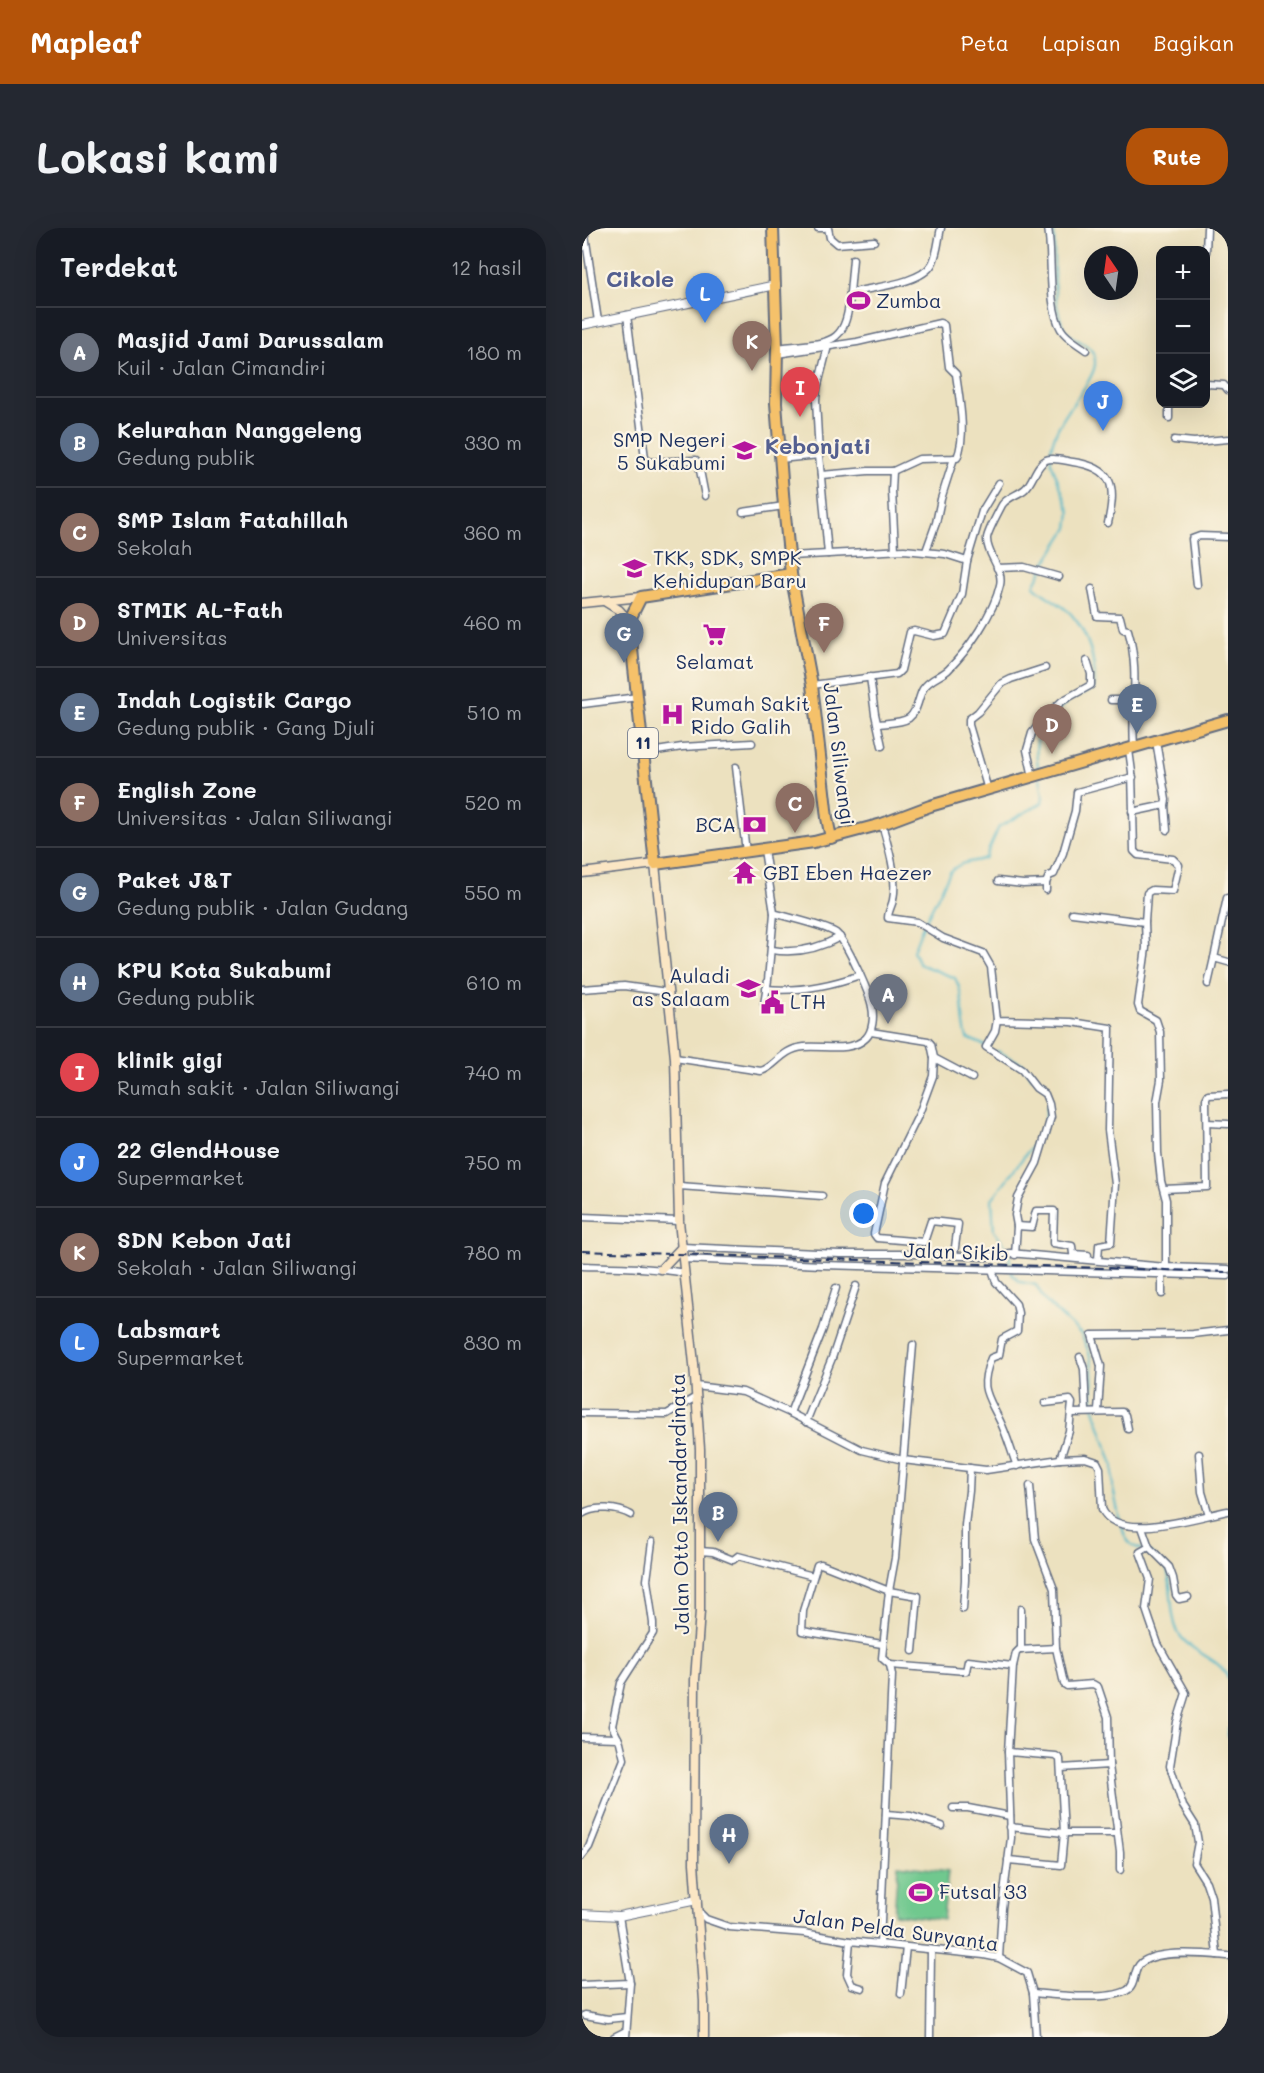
<!DOCTYPE html>
<html lang="id">
<meta charset="utf-8">
<style>
body{margin:0;font-family:Mali,sans-serif;background:#242831;color:#f1f3f6}
.controls{position:absolute;right:18px;top:18px;display:grid;overflow:hidden;border-radius:12px;box-shadow:0 6px 24px #0002}
.controls button{width:54px;height:54px;display:grid;place-items:center;padding:0;border:0;border-bottom:2px solid #363941;background:#171b24;color:#f1f3f6;font:30px sans-serif}
.compass{position:absolute;left:502px;top:18px;width:54px;height:54px;border-radius:50%;background:#171b24;box-shadow:0 6px 24px #0002;rotate:347deg}
.you{position:absolute;left:282px;top:986px;width:21px;height:21px;margin:-15px;border:4px solid #fff;border-radius:50%;background:#1a73e8;box-shadow:0 0 0 9px #1a73e833}
.badge{display:grid;place-items:center;width:39px;height:39px;border-radius:50%;background:#b45309;color:#fff;font-size:20px;font-weight:700}
.pin{position:absolute;translate:-50% -50px;filter:drop-shadow(0 2px 3px #0008)}
.pin::after{content:'';position:absolute;top:32px;width:21px;height:18px;background:inherit;clip-path:polygon(0 0,100% 0,50% 100%)}
.list{margin:0;padding:0;list-style:none}
h2{display:flex;justify-content:space-between;align-items:center;height:78px;margin:0;padding:0 24px;font-size:26px}
h2 small{font-size:20px;font-weight:400;color:#9ea1a6}
.list li{display:grid;grid-template-columns:39px 1fr auto;gap:18px;align-items:center;box-sizing:border-box;height:90px;padding:0 24px;border-top:2px solid #363941}
.list b{display:block;font-size:22px;white-space:nowrap}
.list p{margin:0;font-size:20px;white-space:nowrap;color:#9ea1a6}
.list em{font-size:20px;font-style:normal;color:#9ea1a6}
.icon{flex:none;width:33px;height:33px;fill:none;stroke:currentColor;stroke-width:2;stroke-linecap:round;stroke-linejoin:round}
.map{position:relative;flex:none;width:646px;height:1809px;overflow:hidden;border-radius:24px}
header{display:flex;align-items:center;gap:36px;box-sizing:border-box;height:84px;padding:0 30px;background:#b45309;color:#fff}
header strong{font-size:28px}
nav{display:flex;gap:33px;margin-inline-start:auto;font-size:21px}
.intro{display:flex;align-items:center;justify-content:space-between;box-sizing:border-box;height:144px;padding:0 36px}
h1{margin:0;font-size:42px}
.button{padding:15px 27px;border-radius:24px;background:#b45309;color:#fff;font-size:21px;font-weight:700}
main{display:flex;gap:36px;padding:0 36px}
aside{flex:1;background:#171b24;border-radius:24px;box-shadow:0 6px 24px #0002}
.map>svg:first-child{display:block}
.green{fill:#70c88e;stroke:#467c76;stroke-width:1.5}
.lines{fill:none;stroke-linecap:round;stroke-linejoin:round}
.stream{stroke:#4bb6c9;stroke-width:2}
.minor-casing{stroke:#646d80;stroke-width:9}
.tertiary-casing{stroke:#646d80;stroke-width:10}
.secondary-casing{stroke:#646d80;stroke-width:11}
.trunk-casing{stroke:#646d80;stroke-width:14}
.minor{stroke:#fff;stroke-width:6}
.tertiary{stroke:#fff;stroke-width:8}
.secondary{stroke:#fbe6c4;stroke-width:8}
.trunk{stroke:#f5c16b;stroke-width:10}
.rail{stroke:#1b2f5e;stroke-width:2;stroke-dasharray:9 4.5;stroke-linecap:butt}
.labels{text-anchor:middle;stroke-width:4.5;stroke-linejoin:round;paint-order:stroke}
.shield{fill:#fcf5e5;stroke:#5e6a86;stroke-width:1.5}
.shield-label{font-size:18px;font-weight:bold;fill:#1b2f5e}
.poi-label{font-size:20px;fill:#1b2f5e;stroke:#fcf5e5;text-anchor:start}
.street-label{font-size:20px;fill:#1b2f5e;stroke:#fcf5e5}
.quarter-label{font-size:22px;font-weight:bold;fill:#545f90;stroke:#fcf5e5}
</style>
<header>
<strong>Mapleaf</strong>
<nav><a>Peta</a><a>Lapisan</a><a>Bagikan</a></nav>
</header>
<div class="intro"><h1>Lokasi kami</h1><a class="button">Rute</a></div>
<main>
<aside>
<h2>Terdekat<small>12 hasil</small></h2>
<ul class="list">
<li><span class="badge" style="background:#6b7280">A</span><div><b>Masjid Jami Darussalam</b><p>Kuil · Jalan Cimandiri</p></div><em>180 m</em></li>
<li><span class="badge" style="background:#5c6f8a">B</span><div><b>Kelurahan Nanggeleng</b><p>Gedung publik</p></div><em>330 m</em></li>
<li><span class="badge" style="background:#8d6e63">C</span><div><b>SMP Islam Fatahillah</b><p>Sekolah</p></div><em>360 m</em></li>
<li><span class="badge" style="background:#8d6e63">D</span><div><b>STMIK AL-Fath</b><p>Universitas</p></div><em>460 m</em></li>
<li><span class="badge" style="background:#5c6f8a">E</span><div><b>Indah Logistik Cargo</b><p>Gedung publik · Gang Djuli</p></div><em>510 m</em></li>
<li><span class="badge" style="background:#8d6e63">F</span><div><b>English Zone</b><p>Universitas · Jalan Siliwangi</p></div><em>520 m</em></li>
<li><span class="badge" style="background:#5c6f8a">G</span><div><b>Paket J&amp;T</b><p>Gedung publik · Jalan Gudang</p></div><em>550 m</em></li>
<li><span class="badge" style="background:#5c6f8a">H</span><div><b>KPU Kota Sukabumi</b><p>Gedung publik</p></div><em>610 m</em></li>
<li><span class="badge" style="background:#e0444e">I</span><div><b>klinik gigi</b><p>Rumah sakit · Jalan Siliwangi</p></div><em>740 m</em></li>
<li><span class="badge" style="background:#3f7fe0">J</span><div><b>22 GlendHouse</b><p>Supermarket</p></div><em>750 m</em></li>
<li><span class="badge" style="background:#8d6e63">K</span><div><b>SDN Kebon Jati</b><p>Sekolah · Jalan Siliwangi</p></div><em>780 m</em></li>
<li><span class="badge" style="background:#3f7fe0">L</span><div><b>Labsmart</b><p>Supermarket</p></div><em>830 m</em></li>
</ul>
</aside>
<div class="map">
<svg width="646" height="1809" viewBox="0 0 646 1809">
<rect width="100%" height="100%" fill="#fcf5e5"/>
<filter id="ink" filterUnits="userSpaceOnUse"><feTurbulence type="fractalNoise" baseFrequency=".0167" numOctaves="2"/><feDisplacementMap in="SourceGraphic" scale="12" xChannelSelector="R" yChannelSelector="G"/><feConvolveMatrix kernelMatrix="1 2 1 2 8 2 1 2 1" color-interpolation-filters="sRGB"/></filter>
<filter id="wash" filterUnits="userSpaceOnUse"><feTurbulence type="fractalNoise" baseFrequency=".008" numOctaves="4" result="noise"/><feDisplacementMap in="SourceGraphic" scale="24" xChannelSelector="R" yChannelSelector="G"/><feGaussianBlur stdDeviation="1.35" result="paint"/><feColorMatrix in="noise" values="0 0 0 0 0 0 0 0 0 0 0 0 0 0 0 0 0 1.4 0 .05"/><feComposite in="paint" operator="in"/></filter>
<g filter="url(#wash)">
<rect width="100%" height="100%" fill="#ece1bf"/>
<!-- green -->
<polygon class="green" points="316,1637 366,1643 361,1692 312,1686"/>
<g class="lines">
<!-- stream -->
<g class="stream">
<path d="M 472,0 C 473,31 469,67 480,96 C 486,115 514,112 513,135 C 513,142 510,146 507,152 C 493,177 465,203 469,234 L 488,284 L 486,300 L 464,334 L 452,358 C 463,369 479,375 489,386 C 506,405 515,434 512,460 L 491,470"/>
<path d="M 457,544 C 449,506 458,497 486,473"/>
<path d="M 404,818 L 385,810 C 378,790 384,769 373,750 L 337,736 L 331,723 L 340,700 L 368,644 C 381,631 389,636 403,630 L 417,599 L 460,575 L 461,568 L 458,550"/>
<polyline points="415,823 441,836 450,850"/>
<polyline points="465,878 462,902 410,971 412,1003 426,1021 430,1046 438,1054 454,1057 463,1073 499,1106 507,1124 510,1139 511,1178 531,1237 531,1260 538,1293"/>
<path d="M 540,1298 C 542,1310 548,1319 560,1321"/>
<polyline points="565,1323 577,1333"/>
<path d="M 585,1341 C 591,1361 587,1384 595,1402 C 605,1425 639,1429 646,1450"/>
<polyline points="646,1500 646,1509"/>
</g>
</g>
</g>
<g filter="url(#ink)">
<g class="lines">
<defs>
<g id="minor">
<polyline points="2,0 16,93"/>
<polyline points="236,0 242,0"/>
<polyline points="246,0 248,10 255,16 292,13"/>
<path d="M 466,0 C 471,29 465,77 479,101 C 484,110 496,116 504,122"/>
<polyline points="624,24 625,0"/>
<polyline points="268,65 271,31"/>
<polyline points="45,87 63,230 68,234 114,232 117,237 123,268"/>
<path d="M 195,120 C 243,113 265,123 268,65 C 290,59 339,56 350,36 C 356,25 356,12 359,0"/>
<path d="M 195,126 L 275,114 L 358,95 L 362,97 L 367,139 L 374,146 C 377,170 385,207 375,230 L 337,231 L 311,243 L 286,243 L 239,247"/>
<polyline points="624,156 642,157 646,162"/>
<polyline points="587,176 587,190"/>
<polyline points="592,212 612,214 646,211"/>
<polyline points="198,231 237,227"/>
<polyline points="311,243 310,263 313,322"/>
<polyline points="161,284 202,278"/>
<polyline points="344,323 354,295 359,271 372,230"/>
<polyline points="246,326 237,227 234,172 235,161 246,118"/>
<polyline points="208,328 322,322 363,326 385,333"/>
<polyline points="415,340 442,339 477,349"/>
<polyline points="615,357 610,311 618,308 646,309"/>
<path d="M 510,361 L 515,388 L 538,389 L 541,401 L 546,402 C 558,442 549,479 552,519"/>
<polyline points="288,449 293,486 300,518"/>
<polyline points="230,457 315,446 319,442 328,404 332,403 352,408 363,406 380,366 385,333 400,283 417,255"/>
<polyline points="529,472 553,472"/>
<polyline points="1,476 56,469"/>
<path d="M 296,496 C 305,495 320,495 327,490 C 336,483 336,470 341,461 C 347,451 358,449 366,442 C 386,422 412,385 418,357 C 422,341 404,326 405,310 C 406,303 417,283 420,277 C 425,269 436,267 443,261 C 451,254 454,237 464,232 C 471,229 484,233 491,234 C 533,240 534,259 526,295"/>
<polyline points="547,522 550,544 552,623 556,627 591,631 597,637 591,663 570,662 565,665 563,694 564,720 556,777 558,783 574,792 578,804 579,852 575,874 576,925 579,953 584,972 584,1039"/>
<polyline points="62,525 100,519 170,515"/>
<polyline points="154,539 164,624"/>
<polyline points="451,549 445,522 450,505 463,489 480,473 509,457 509,446 505,433"/>
<polyline points="406,562 387,497 387,491 396,484 419,456 429,451 463,440"/>
<polyline points="583,577 585,602"/>
<polyline points="550,584 583,577 584,572 574,513"/>
<path d="M 300,596 C 306,619 316,647 311,672 C 310,678 306,683 306,690 L 335,694 L 361,710 L 401,725 L 409,739 L 415,792 L 490,794 L 528,800 L 526,902 L 533,956 L 529,1015 L 517,1017 L 516,1032"/>
<polyline points="416,653 441,656 464,655"/>
<polyline points="464,662 464,655 467,648 472,646 481,625 493,583 495,564 551,549"/>
<polyline points="490,685 563,694"/>
<path d="M 190,722 C 215,726 236,721 258,709"/>
<polyline points="632,730 645,670"/>
<polyline points="626,756 632,730 646,734"/>
<polyline points="0,761 42,758 85,764"/>
<path d="M 184,761 C 217,764 247,758 278,747"/>
<polyline points="182,776 186,752 192,685"/>
<polyline points="415,792 413,803 404,819 440,842 454,860 463,866 467,876 469,889 455,935 436,970 433,987 435,998 433,1027"/>
<polyline points="289,804 346,813 349,816 352,830 390,850"/>
<path d="M 93,830 L 179,843 C 194,839 199,821 222,819 C 241,817 269,825 284,810 C 291,803 292,788 290,779 C 288,766 264,713 254,705 C 242,697 207,690 192,685 L 182,622"/>
<polyline points="352,830 351,848 337,886 303,955 292,1006 295,1010 342,1014 349,993 376,996 372,1027"/>
<polyline points="625,895 646,896"/>
<polyline points="97,958 240,968"/>
<polyline points="582,961 625,959 624,871 626,867 646,866"/>
<polyline points="0,989 97,993"/>
<polyline points="435,998 450,999 454,983 472,983 471,1015 490,1018 491,1026 506,1027"/>
<polyline points="100,1019 258,1026 334,1026 404,1029 428,1025 584,1039 646,1041"/>
<polyline points="101,1031 240,1037 646,1048"/>
<path d="M 0,1038 C 35,1039 68,1039 103,1045"/>
<path d="M 410,1041 L 414,1054 L 434,1076 L 436,1085 L 435,1103 L 420,1111 L 417,1127 L 409,1130 C 397,1161 405,1166 418,1193 C 425,1207 429,1223 435,1238"/>
<polyline points="580,1046 580,1066"/>
<polyline points="498,1129 502,1141 504,1184"/>
<path d="M 114,1158 L 161,1164 L 208,1185 L 280,1222 L 321,1232 L 404,1242 L 478,1231 L 503,1230 L 515,1234 L 518,1240 L 520,1281 C 535,1316 618,1288 646,1283"/>
<polyline points="463,1175 488,1172 490,1175 487,1203 478,1231"/>
<polyline points="516,1183 519,1138 510,1107 611,1106 646,1102"/>
<polyline points="0,1185 85,1186 114,1169"/>
<polyline points="208,1185 241,1101 254,1060"/>
<polyline points="490,1185 540,1184 543,1187 546,1201"/>
<polyline points="224,1194 250,1130 274,1058"/>
<polyline points="617,1226 620,1264 627,1287"/>
<polyline points="448,1258 453,1311 472,1361 474,1420 482,1456 485,1458 511,1456 516,1459 526,1489 527,1537"/>
<path d="M 0,1286 C 12,1277 37,1280 49,1287"/>
<polyline points="560,1299 567,1319 587,1339 591,1350 594,1367 597,1371 606,1369"/>
<polyline points="567,1319 558,1324 568,1351 564,1381 568,1393 576,1416 604,1465 595,1494 588,1538 601,1578 613,1597 616,1614 612,1635 624,1654 629,1669 635,1727"/>
<polyline points="118,1323 131,1324 151,1332 156,1328 231,1348"/>
<polyline points="381,1381 383,1352 383,1297 387,1263 388,1240"/>
<polyline points="300,1416 220,1403 221,1383 235,1337 239,1336 307,1363 336,1368 331,1423"/>
<polyline points="439,1422 439,1381"/>
<polyline points="308,1437 384,1443 386,1433 431,1438"/>
<polyline points="0,1509 36,1510"/>
<polyline points="479,1540 527,1537 538,1624 538,1642"/>
<polyline points="371,1580 386,1580 428,1588"/>
<polyline points="304,1586 329,1588 360,1598"/>
<polyline points="428,1599 482,1605 535,1605"/>
<polyline points="0,1628 7,1619 42,1531 38,1514 30,1498 39,1455 71,1405 71,1395 65,1352 70,1314"/>
<polyline points="426,1632 479,1637 482,1605 478,1531 474,1528 426,1524"/>
<polyline points="116,1683 124,1691 147,1699 222,1705 268,1713 402,1727 417,1730 445,1745 451,1765 454,1809"/>
<polyline points="37,1688 48,1755 44,1809"/>
<polyline points="268,1713 265,1746 270,1757 280,1760"/>
<polyline points="298,1716 310,1447 308,1437 300,1430 307,1363 313,1330 331,1117"/>
<polyline points="417,1730 420,1680 429,1610 426,1524 431,1438 434,1425 437,1422 474,1420"/>
<polyline points="0,1757 48,1755"/>
<path d="M 451,1765 C 474,1767 524,1773 544,1763 C 555,1758 550,1742 559,1735 C 575,1721 625,1726 646,1728"/>
<polyline points="319,1766 324,1719"/>
<polyline points="3,1787 26,1791 45,1789"/>
<polyline points="32,1809 44,1803"/>
<polyline points="348,1809 349,1722"/>
</g>
<g id="tertiary">
<polyline points="0,97 194,57"/>
<polyline points="0,1686 37,1688 115,1672"/>
</g>
<g id="secondary">
<polyline points="24,374 37,382 47,393"/>
<polyline points="0,375 59,369"/>
<polyline points="0,645 73,636 93,830 97,993 112,1136 118,1221 118,1383 113,1452 112,1635 122,1773 122,1809"/>
<polyline points="79,1041 100,1019"/>
</g>
<g id="trunk">
<polyline points="191,0 195,120 194,175 202,278 209,346 230,457 245,590 249,610"/>
<polyline points="209,346 59,369 47,393 73,636 232,614 300,596 348,578 646,492"/>
</g>
</defs>
<!-- minor casing -->
<use href="#minor" class="minor-casing"/>
<!-- tertiary casing -->
<use href="#tertiary" class="tertiary-casing"/>
<!-- secondary casing -->
<use href="#secondary" class="secondary-casing"/>
<!-- trunk casing -->
<use href="#trunk" class="trunk-casing"/>
<!-- minor -->
<use href="#minor" class="minor"/>
<!-- tertiary -->
<use href="#tertiary" class="tertiary"/>
<!-- secondary -->
<use href="#secondary" class="secondary"/>
<!-- trunk -->
<use href="#trunk" class="trunk"/>
<!-- rail -->
<polyline class="rail" points="0,1023 646,1044"/>
</g>
</g>
<!-- icons -->
<defs>
<symbol id="stadium-bare" viewBox="-9 -9 18 18"><path d="M0-5a6.5 5 0 1 0 0 10a6.5 5 0 1 0 0-10ZM-3.5-1.8h7v3.6h-7Z" fill="#b5179e" stroke="#fcf5e5" stroke-width="2.5" paint-order="stroke"/></symbol>
<symbol id="school-bare" viewBox="-9 -9 18 18"><path d="M0-5L7-2L0 1L-7-2ZM-4 1L0 2.5L4 1V4Q0 6-4 4Z" fill="#b5179e" stroke="#fcf5e5" stroke-width="2.5" paint-order="stroke"/></symbol>
<symbol id="supermarket-bare" viewBox="-9 -9 18 18"><path d="M-6-5.5h2.5l.6 2H6L4.5 2H-2.5L-4.4-4H-6ZM-1.5 3.2a1.3 1.3 0 1 0 .1 0ZM3 3.2a1.3 1.3 0 1 0 .1 0Z" fill="#b5179e" stroke="#fcf5e5" stroke-width="2.5" paint-order="stroke"/></symbol>
<symbol id="hospital-bare" viewBox="-9 -9 18 18"><path d="M-5-5h3v3.5h4V-5h3V5h-3V1.5h-4V5h-3Z" fill="#b5179e" stroke="#fcf5e5" stroke-width="2.5" paint-order="stroke"/></symbol>
<symbol id="bank-bare" viewBox="-9 -9 18 18"><path d="M-6-4H6V4H-6ZM0-2.3a2.3 2.3 0 1 0 0 4.6a2.3 2.3 0 1 0 0-4.6Z" fill="#b5179e" stroke="#fcf5e5" stroke-width="2.5" paint-order="stroke"/></symbol>
<symbol id="temple-bare" viewBox="-9 -9 18 18"><path d="M0-6L5-2H3V0L6.5 2.5H4V6H1.5V3h-3V6H-4V2.5H-6.5L-3 0V-2H-5Z" fill="#b5179e" stroke="#fcf5e5" stroke-width="2.5" paint-order="stroke"/></symbol>
<symbol id="civic-bare" viewBox="-9 -9 18 18"><path d="M-.6-6.5H3V-4.5H.6V-3L4-1V1h2V6H-6V1h2V-1L-.6-3ZM-1.2 2.5V6h2.4V2.5Z" fill="#b5179e" stroke="#fcf5e5" stroke-width="2.5" paint-order="stroke"/></symbol>
</defs>
<g fill-rule="evenodd">
<use href="#stadium-bare" x="260" y="56" width="33" height="33"/>
<use href="#school-bare" x="146" y="206" width="33" height="33"/>
<use href="#school-bare" x="36" y="324" width="33" height="33"/>
<use href="#supermarket-bare" x="116" y="390" width="33" height="33"/>
<use href="#hospital-bare" x="74" y="470" width="33" height="33"/>
<use href="#bank-bare" x="156" y="580" width="33" height="33"/>
<use href="#temple-bare" x="146" y="628" width="33" height="33"/>
<use href="#school-bare" x="150" y="744" width="33" height="33"/>
<use href="#civic-bare" x="174" y="758" width="33" height="33"/>
<use href="#stadium-bare" x="322" y="1648" width="33" height="33"/>
</g>
<g class="labels">
<!-- shield labels -->
<rect class="shield" x="46" y="500" width="30" height="30" rx="4.5"/>
<g class="shield-label">
<text x="61" y="521">11</text>
</g>
<!-- poi labels -->
<g class="poi-label">
<text x="294" y="80">Zumba</text>
<text x="144" y="219" text-anchor="end">SMP Negeri<tspan x="144" dy="23">5 Sukabumi</tspan></text>
<text x="71" y="337">TKK, SDK, SMPK<tspan x="71" dy="23">Kehidupan Baru</tspan></text>
<text x="133" y="441" text-anchor="middle">Selamat</text>
<text x="109" y="483">Rumah Sakit<tspan x="109" dy="23">Rido Galih</tspan></text>
<text x="154" y="604" text-anchor="end">BCA</text>
<text x="181" y="652">GBI Eben Haezer</text>
<text x="148" y="755" text-anchor="end">Auladi<tspan x="148" dy="23">as Salaam</tspan></text>
<text x="208" y="781">LTH</text>
<text x="357" y="1671">Futsal 33</text>
</g>
<!-- street labels -->
<g class="street-label">
<text transform="translate(257 526) rotate(83)" y="7">Jalan Siliwangi</text>
<text transform="translate(374 1024) rotate(2)" y="7">Jalan Sikib</text>
<text transform="translate(98 1276) rotate(-91)" y="7">Jalan Otto Iskandardinata</text>
<text transform="translate(314 1702) rotate(8)" y="7">Jalan Pelda Suryanta</text>
</g>
<!-- quarter labels -->
<g class="quarter-label">
<text x="58" y="59">Cikole</text>
<text x="236" y="226">Kebonjati</text>
</g>
</g>
</svg>
<div class="controls">
<button>+</button>
<button>−</button>
<button><svg class="icon" aria-label="layers" viewBox="0 0 24 24"><path d="M12 4l9 5-9 5-9-5zM3 14l9 5 9-5"/></svg></button>
</div>
<svg class="compass" viewBox="-18 -18 36 36"><path d="M0-13l5 13h-10z" fill="#e53935"/><path d="M0 13l5-13h-10z" fill="#9ea1a6"/></svg>
<div class="you"></div>
<div class="pin badge" style="left:306px;top:796px;background:#6b7280">A</div>
<div class="pin badge" style="left:136px;top:1314px;background:#5c6f8a">B</div>
<div class="pin badge" style="left:213px;top:605px;background:#8d6e63">C</div>
<div class="pin badge" style="left:470px;top:526px;background:#8d6e63">D</div>
<div class="pin badge" style="left:555px;top:506px;background:#5c6f8a">E</div>
<div class="pin badge" style="left:242px;top:425px;background:#8d6e63">F</div>
<div class="pin badge" style="left:42px;top:435px;background:#5c6f8a">G</div>
<div class="pin badge" style="left:147px;top:1636px;background:#5c6f8a">H</div>
<div class="pin badge" style="left:218px;top:189px;background:#e0444e">I</div>
<div class="pin badge" style="left:521px;top:203px;background:#3f7fe0">J</div>
<div class="pin badge" style="left:170px;top:143px;background:#8d6e63">K</div>
<div class="pin badge" style="left:123px;top:95px;background:#3f7fe0">L</div>
</div>
</main>
